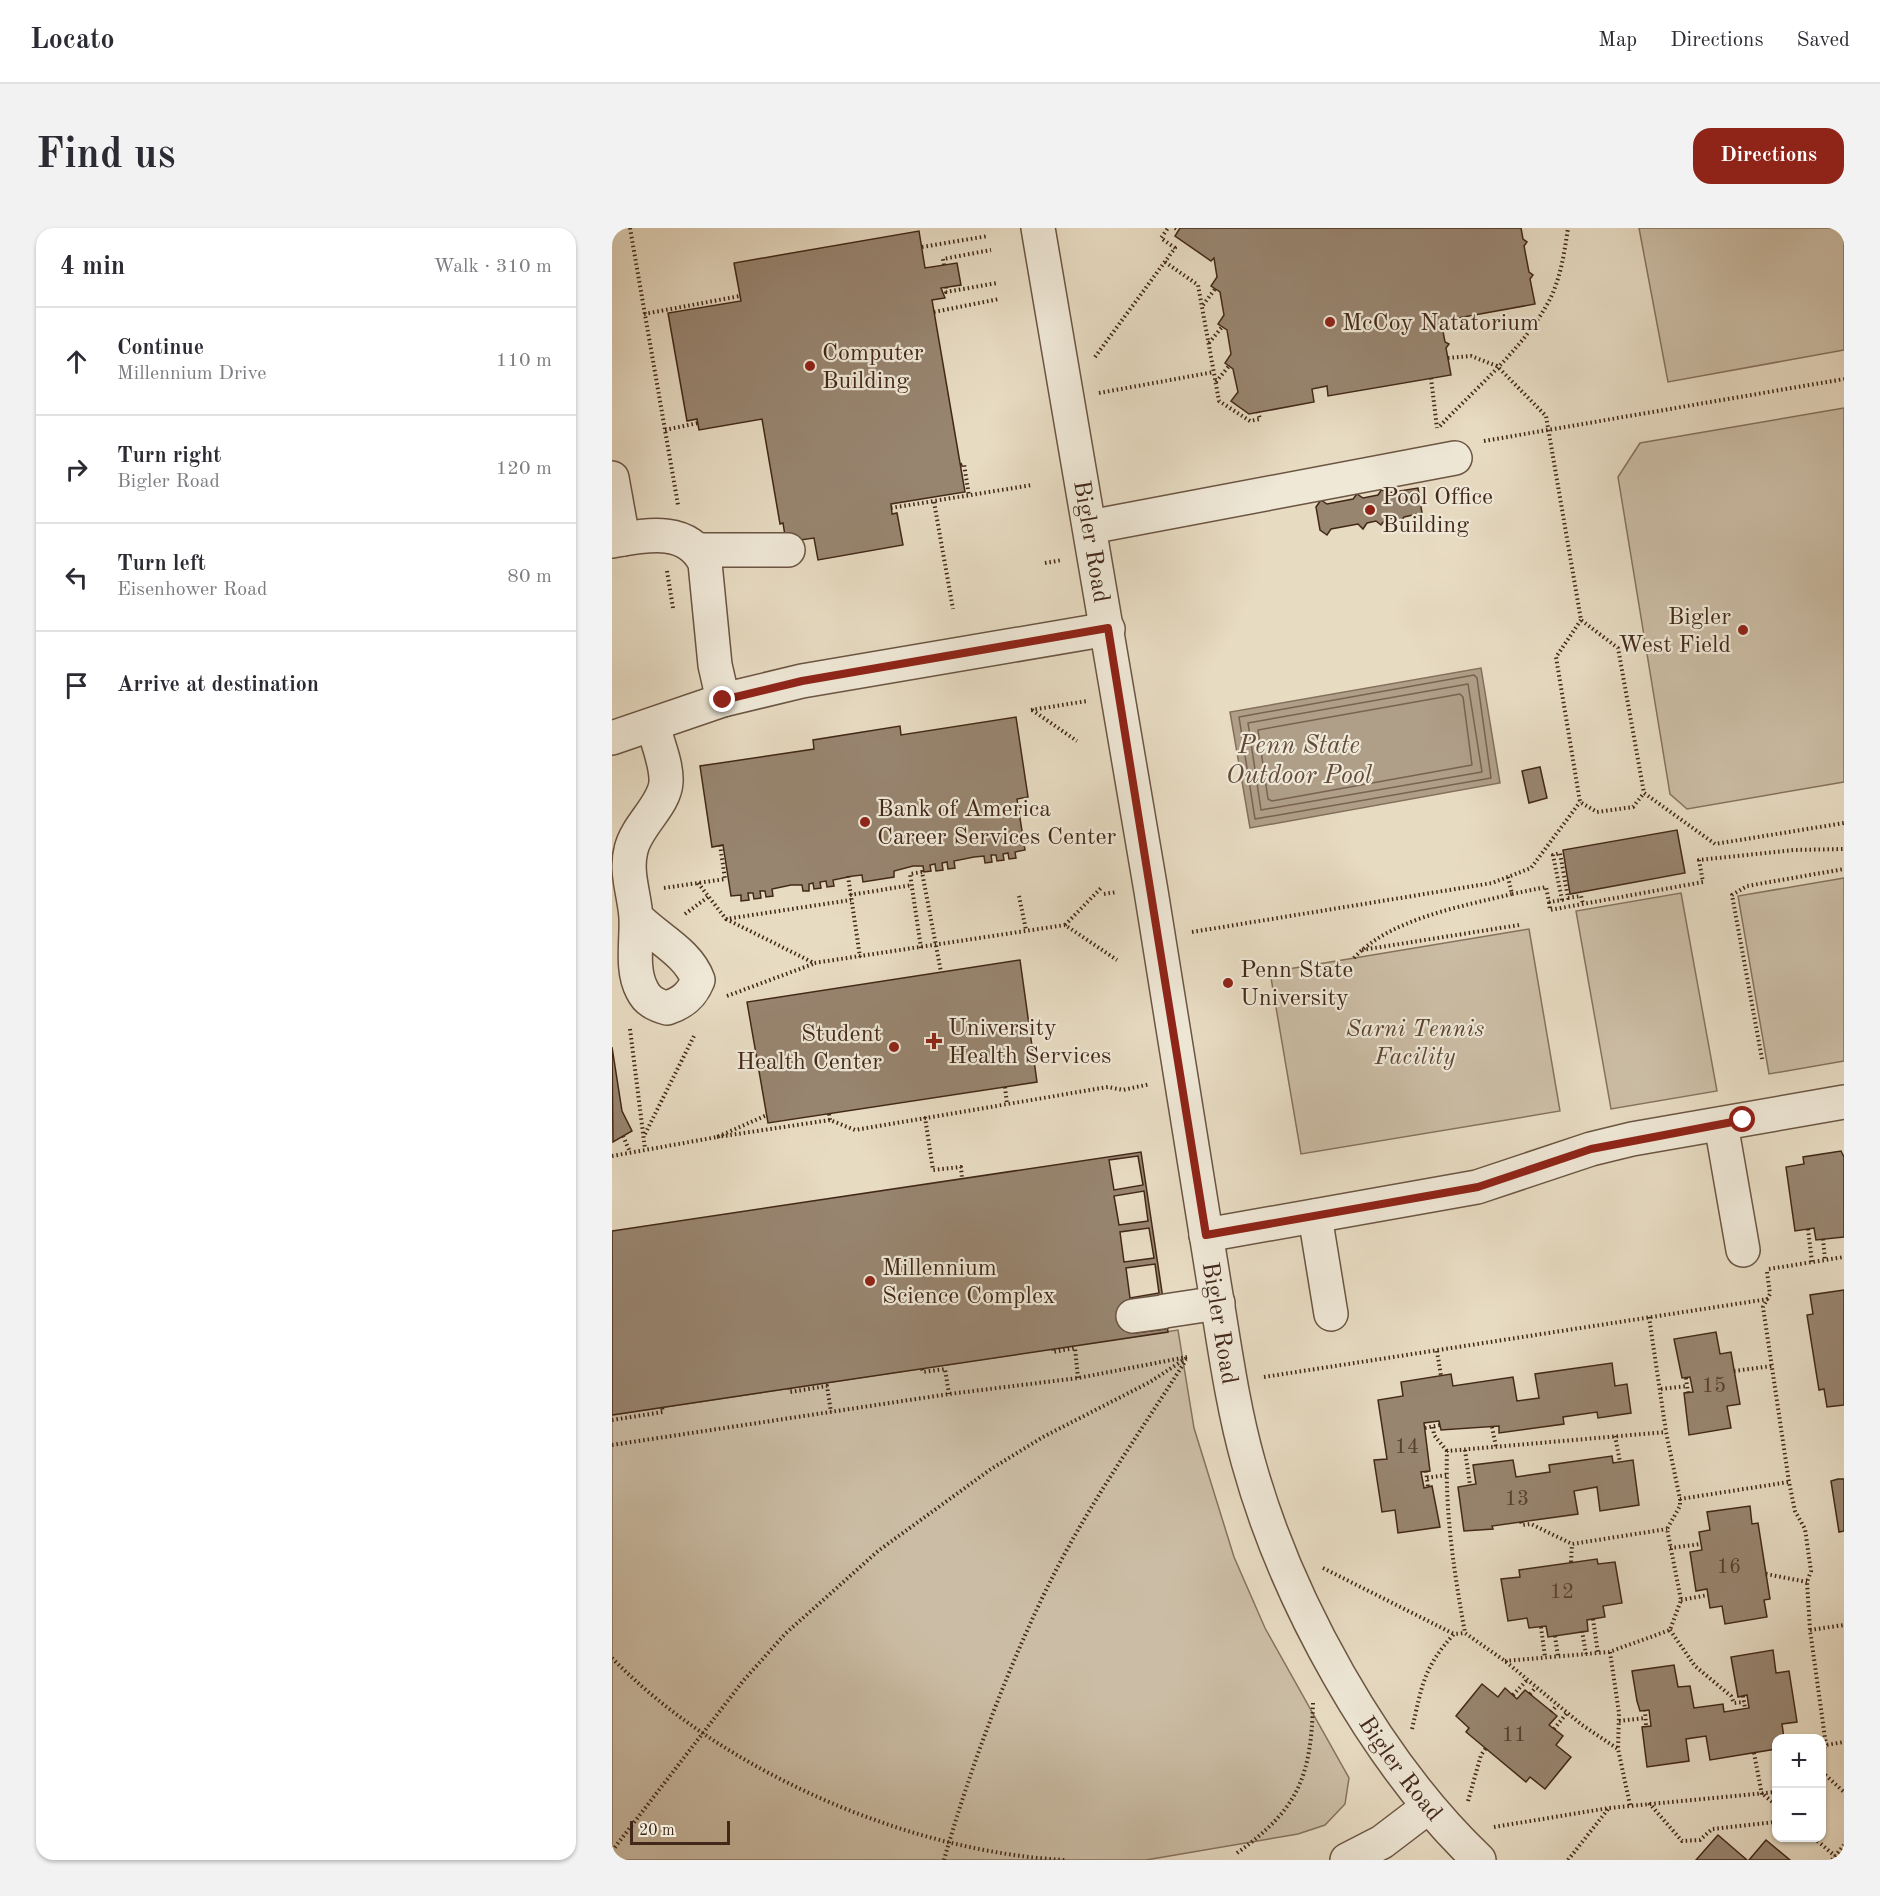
<!DOCTYPE html>
<meta charset="utf-8">
<style>
body{margin:0;font-family:"Old Standard TT",serif;background:#f2f2f3;color:#2b2b33}
.controls{position:absolute;right:18px;bottom:18px;display:grid;overflow:hidden;border-radius:12px;box-shadow:0 2px 4px #0004}
.controls button{width:54px;height:54px;display:grid;place-items:center;padding:0;border:0;border-bottom:2px solid #e1e1e2;background:#fff;color:#2b2b33;font:30px sans-serif}
.scale{position:absolute;left:18px;bottom:15px;width:100px;box-sizing:border-box;padding-left:6px;border:3px solid #422818;border-top:0;font-size:16px;line-height:21px;white-space:nowrap;color:#422818;-webkit-text-stroke:4px #efe8d7;paint-order:stroke}
.stop{position:absolute;width:18px;height:18px;margin:-14px;border:4px solid #8f2418;border-radius:50%;background:#fff}
.stop.end{background:#8f2418;border-color:#fff;box-shadow:0 2px 6px #0008}
.list{margin:0;padding:0;list-style:none}
h2{display:flex;justify-content:space-between;align-items:center;height:78px;margin:0;padding:0 24px;font-size:26px}
h2 small{font-size:20px;font-weight:400;color:#7c7c81}
.list li{display:grid;grid-template-columns:39px 1fr auto;gap:18px;align-items:center;box-sizing:border-box;height:108px;padding:0 24px;border-top:2px solid #e1e1e2}
.list b{display:block;font-size:22px;white-space:nowrap}
.list p{margin:0;font-size:20px;white-space:nowrap;color:#7c7c81}
.list em{font-size:20px;font-style:normal;color:#7c7c81}
.icon{flex:none;width:33px;height:33px;fill:none;stroke:currentColor;stroke-width:2;stroke-linecap:round;stroke-linejoin:round}
.map{position:relative;flex:none;width:1232px;height:1632px;overflow:hidden;border-radius:18px}
header{display:flex;align-items:center;gap:36px;box-sizing:border-box;height:84px;padding:0 30px;background:#fff;border-bottom:2px solid #e1e1e2}
header strong{font-size:28px}
nav{display:flex;gap:33px;margin-inline-start:auto;font-size:21px}
.intro{display:flex;align-items:center;justify-content:space-between;box-sizing:border-box;height:144px;padding:0 36px}
h1{margin:0;font-size:42px}
.button{padding:15px 27px;border-radius:18px;background:#8f2418;color:#fff;font-size:21px;font-weight:700}
main{display:flex;gap:36px;padding:0 36px}
aside{flex:1;background:#fff;border-radius:18px;box-shadow:0 2px 4px #0004}
.map>svg:first-child{display:block}
.green{fill:#cbbda5;stroke:#86725e;stroke-width:1.5}
.water{fill:#af9e88;stroke:#836f5b;stroke-width:1.5}
.lines{fill:none;stroke-linecap:round;stroke-linejoin:round}
.shore{stroke:#786350;stroke-width:1.5}
.building{fill:#988570;stroke:#422818;stroke-width:1.5;fill-rule:evenodd}
.minor-casing{stroke:#6b5542;stroke-width:36}
.path{stroke:#422818;stroke-width:4;stroke-dasharray:1.5 3;stroke-linecap:butt}
.minor{stroke:#efe8d7;stroke-width:33}
.route{stroke:#8f2418;stroke-width:8}
.poi-dot{fill:#8f2418;stroke:#efe8d7;stroke-width:2}
.labels{text-anchor:middle;stroke-width:4.5;stroke-linejoin:round;paint-order:stroke}
.number-label{font-size:21px;fill:#583f2e}
.poi-label{font-size:24px;fill:#422818;stroke:#efe8d7;text-anchor:start}
.street-label{font-size:24px;fill:#422818;stroke:#efe8d7}
.park-label{font-size:24px;font-style:italic;fill:#5d4634;stroke:#efe8d7}
.water-label{font-size:26px;font-style:italic;fill:#634b3a;stroke:#efe8d7}
</style>
<header>
<strong>Locato</strong>
<nav><a>Map</a><a>Directions</a><a>Saved</a></nav>
</header>
<div class="intro"><h1>Find us</h1><a class="button">Directions</a></div>
<main>
<aside>
<h2>4 min<small>Walk · 310 m</small></h2>
<ul class="list">
<li><svg class="icon" aria-label="ahead" viewBox="0 0 24 24"><path d="M12 20V5M6 11l6-6 6 6"/></svg><div><b>Continue</b><p>Millennium Drive</p></div><em>110 m</em></li>
<li><svg class="icon" aria-label="right" viewBox="0 0 24 24"><path d="M7 20v-9h11M14 6l5 5-5 5"/></svg><div><b>Turn right</b><p>Bigler Road</p></div><em>120 m</em></li>
<li><svg class="icon" aria-label="left" viewBox="0 0 24 24"><path d="M17 20v-9H6M10 6l-5 5 5 5"/></svg><div><b>Turn left</b><p>Eisenhower Road</p></div><em>80 m</em></li>
<li><svg class="icon" aria-label="arrive" viewBox="0 0 24 24"><path d="M6 21V4h12l-3 4 3 4H6"/></svg><div><b>Arrive at destination</b></div></li>
</ul>
</aside>
<div class="map">
<svg width="1232" height="1632" viewBox="0 0 1232 1632">
<rect width="100%" height="100%" fill="#e7dbc2"/>
<filter id="stains"><feTurbulence type="fractalNoise" baseFrequency=".00333" numOctaves="4"/><feColorMatrix values="0 0 0 0 .2 0 0 0 0 .09 0 0 0 0 .02 0 0 0 .5 -.17"/></filter>
<radialGradient id="worn" r=".72"><stop offset=".6" stop-color="#630" stop-opacity="0"/><stop offset="1" stop-color="#630" stop-opacity=".3"/></radialGradient>
<!-- green -->
<g class="green">
<polygon points="1027,0 1232,0 1232,122 1056,154"/>
<polygon points="1232,180 1232,554 1075,581 1058,566 1006,249 1028,215"/>
<polygon points="1232,650 1232,833 1157,846 1126,668"/>
<polygon points="1069,665 1105,863 999,881 964,683"/>
<polygon points="917,701 948,883 689,926 658,744"/>
<polygon points="566,1102 582,1200 622,1329 653,1400 737,1550 733,1576 713,1597 686,1606 534,1632 0,1632 0,1187"/>
</g>
<!-- water -->
<polygon class="water" points="869,440 888,555 638,600 618,484"/>
<g class="lines">
<!-- shore -->
<g class="shore">
<polygon points="862,447 865,450 879,550 643,591 627,489"/>
<polygon points="856,456 870,544 649,582 636,495"/>
<polygon points="848,466 851,469 860,537 660,573 656,571 646,502"/>
</g>
</g>
<!-- building -->
<g class="building">
<polygon points="568,0 909,0 911,11 915,14 912,18 917,44 921,47 918,51 923,76 829,93 833,114 837,116 834,120 839,147 716,168 715,158 700,161 702,174 637,186 619,173 626,164 621,141 613,135 619,126 615,102 606,96 612,87 608,64 599,58 605,49 602,30 599,33 563,8"/>
<polygon points="307,3 313,40 345,35 349,57 329,60 333,70 320,72 353,264 279,276 280,286 285,285 291,317 206,332 202,310 174,314 171,295 168,296 150,191 87,202 85,191 75,193 56,85 129,73 122,35"/>
<polygon points="806,260 810,285 792,289 788,294 782,290 773,292 769,297 764,293 755,295 751,301 746,296 719,301 715,307 708,302 704,279 709,272 715,276 741,271 745,266 751,270 766,267 770,261 775,265"/>
<polygon points="404,489 416,569 405,571 413,622 403,624 404,630 397,631 396,625 391,626 392,632 385,633 384,627 379,627 380,634 373,635 372,628 362,629 342,633 343,640 336,641 335,634 330,635 331,642 324,643 323,636 318,637 319,643 312,644 311,638 301,638 282,643 282,649 251,654 250,647 241,648 221,652 222,658 215,659 214,653 208,654 209,660 202,661 201,655 197,656 197,663 191,663 190,657 179,657 160,661 161,668 154,669 153,663 148,663 149,670 142,671 141,665 136,665 137,672 129,673 129,667 119,668 111,617 100,619 88,538 202,521 201,512 288,498 289,507"/>
<polygon points="928,539 935,570 917,575 910,543"/>
<polygon points="1065,602 1073,645 958,666 951,622"/>
<polygon points="408,732 425,854 156,895 135,774"/>
<polygon points="0,819 10,883 20,903 1,914"/>
<polygon points="1229,923 1232,929 1232,1009 1204,1012 1202,1000 1183,1003 1174,939 1192,936 1191,929"/>
<path d="M 529,924 L 556,1104 L 0,1187 L 0,1003 ZM 526,928 L 531,957 L 502,962 L 497,932 ZM 532,963 L 536,993 L 507,997 L 502,968 ZM 537,1000 L 542,1030 L 512,1034 L 508,1004 ZM 543,1036 L 547,1065 L 518,1070 L 514,1040 ZM 548,1071 L 553,1101 L 523,1105 L 519,1076 Z"/>
<polygon points="1232,1062 1232,1177 1215,1179 1212,1161 1207,1162 1195,1087 1201,1086 1198,1067"/>
<polygon points="1104,1104 1108,1126 1119,1124 1128,1176 1115,1178 1119,1200 1077,1207 1072,1165 1081,1164 1078,1149 1070,1150 1062,1111"/>
<polygon points="1000,1135 1003,1158 1015,1156 1019,1185 986,1190 985,1184 951,1189 952,1196 887,1205 887,1198 829,1202 827,1193 812,1195 818,1243 809,1244 812,1260 820,1258 828,1299 786,1305 783,1282 770,1284 762,1232 775,1231 766,1172 791,1168 789,1154 839,1146 841,1158 901,1149 905,1173 927,1170 923,1146"/>
<polygon points="1000,1228 1001,1235 1021,1232 1027,1277 988,1283 985,1259 968,1262 962,1263 966,1286 880,1298 881,1301 852,1303 846,1259 864,1256 861,1237 901,1232 904,1249 938,1244 937,1237"/>
<polygon points="1226,1251 1232,1251 1232,1303 1227,1304 1219,1253"/>
<polygon points="1138,1278 1140,1296 1146,1295 1158,1371 1152,1372 1155,1389 1113,1396 1110,1378 1098,1380 1095,1361 1084,1363 1078,1324 1090,1322 1087,1304 1098,1302 1095,1284"/>
<polygon points="985,1331 986,1336 1003,1334 1010,1375 991,1378 993,1389 975,1392 976,1403 936,1409 934,1398 917,1400 915,1390 896,1393 889,1351 908,1349 907,1342"/>
<polygon points="1161,1422 1164,1445 1177,1443 1185,1494 1170,1496 1172,1510 1164,1510 1164,1521 1098,1532 1094,1508 1074,1511 1077,1533 1035,1539 1030,1499 1039,1498 1037,1482 1028,1483 1025,1473 1020,1443 1062,1437 1066,1459 1078,1458 1082,1480 1111,1476 1112,1484 1137,1480 1135,1467 1126,1469 1119,1429"/>
<polygon points="870,1456 886,1469 893,1460 905,1471 913,1462 945,1488 937,1497 951,1508 944,1517 959,1529 933,1561 918,1549 914,1554 854,1504 857,1500 844,1488"/>
<polygon points="1106,1607 1128,1626 1135,1632 1084,1632"/>
<polygon points="1154,1612 1178,1632 1137,1632"/>
</g>
<g class="lines">
<defs>
<g id="minor">
<path id="s1" d="M 426,0 C 465,221 502,442 539,663 C 561,794 580,925 602,1055 C 612,1114 620,1176 636,1233 C 674,1371 763,1533 867,1632"/>
<polyline points="0,250 11,311"/>
<polyline points="478,299 843,230"/>
<path d="M 0,313 C 34,307 76,298 93,335 L 103,437 L 111,472"/>
<polyline points="87,322 176,322"/>
<polyline points="0,510 111,472 190,453 496,401"/>
<path d="M 24,689 C 44,710 76,724 86,752 C 80,767 71,775 55,780 C 44,777 35,773 30,762 C 19,742 25,713 24,690 C 23,668 13,645 19,622 C 24,598 53,577 54,554 C 55,536 45,514 41,497"/>
<polyline points="1109,896 1131,1022"/>
<polyline points="703,988 719,1086"/>
<polyline points="594,1007 865,959 979,921 1020,911 1232,874"/>
<polyline points="553,1083 606,1075"/>
<polyline points="521,1088 550,1084"/>
<polyline points="735,1632 770,1614 816,1579"/>
</g>
</defs>
<!-- minor casing -->
<use href="#minor" class="minor-casing"/>
<!-- path -->
<g class="path">
<polyline points="18,0 66,277"/>
<polyline points="563,0 566,2"/>
<polyline points="310,19 376,8"/>
<polyline points="553,34 586,57 607,173 638,193 648,191 646,184"/>
<polyline points="332,37 331,31 379,22"/>
<polyline points="334,59 334,64 385,55"/>
<polyline points="591,77 603,61"/>
<polyline points="322,84 387,71"/>
<polyline points="32,86 128,68"/>
<polyline points="597,115 610,99"/>
<polyline points="483,129 563,20 549,10 556,0"/>
<polyline points="836,130 859,128 885,138 934,188 969,392 1006,420 1032,565 1103,616 1232,595"/>
<polyline points="819,150 825,200"/>
<polyline points="604,154 617,138"/>
<polyline points="487,165 602,144"/>
<path d="M 828,198 C 862,162 908,123 933,80 C 948,56 952,27 956,0"/>
<polyline points="53,202 86,195"/>
<polyline points="872,213 1232,151"/>
<polyline points="349,237 352,236 357,268"/>
<polyline points="322,274 341,381"/>
<polyline points="279,280 420,257"/>
<polyline points="433,335 450,332"/>
<polyline points="55,343 61,380"/>
<polyline points="969,392 944,429 968,574 985,584 1021,579 1032,565"/>
<polyline points="419,482 475,473"/>
<polyline points="420,482 465,513"/>
<polyline points="236,648 248,729"/>
<polyline points="86,655 114,691 239,672"/>
<polyline points="52,660 113,651 108,617"/>
<polyline points="492,666 505,664"/>
<polyline points="900,666 934,659 937,674 950,672 941,627 948,625 956,670 969,668 971,676"/>
<polyline points="238,667 300,657"/>
<polyline points="407,668 414,702"/>
<polyline points="937,674 938,682 1091,654 1087,632 1182,622 1232,621"/>
<polyline points="73,686 96,669"/>
<polyline points="114,691 202,735 453,697 505,732"/>
<polyline points="453,697 490,659"/>
<polyline points="580,704 880,655 919,640 968,574"/>
<polyline points="309,720 298,646 310,644 329,744"/>
<polyline points="750,722 907,697"/>
<path d="M 742,730 C 777,691 851,678 900,666 L 896,649"/>
<polyline points="115,768 201,736"/>
<polyline points="18,801 33,921"/>
<polyline points="1150,831 1120,667 1135,658 1232,641"/>
<polyline points="393,859 395,876"/>
<polyline points="217,886 218,892"/>
<polyline points="313,889 321,942 349,939 350,951"/>
<polyline points="33,906 83,806"/>
<polyline points="11,908 18,924"/>
<polyline points="105,909 218,892 243,902 496,859 511,862 538,856"/>
<polyline points="0,928 105,909 155,887"/>
<polyline points="1196,1001 1200,1034"/>
<polyline points="1211,1011 1213,1032"/>
<polyline points="1157,1041 1232,1029"/>
<polyline points="1155,1044 1158,1066 1151,1079 1177,1254 1183,1283 1193,1301 1199,1343 1195,1354 1198,1402 1214,1517"/>
<polyline points="1037,1089 1054,1204 1068,1271 1177,1254"/>
<polyline points="441,1121 441,1124 463,1120 466,1150"/>
<polyline points="825,1123 829,1148"/>
<polyline points="310,1141 311,1144 333,1141 337,1166"/>
<polyline points="1122,1143 1160,1138"/>
<polyline points="652,1149 1156,1071"/>
<polyline points="1074,1150 1076,1165"/>
<polyline points="178,1160 178,1164 215,1158 219,1184"/>
<polyline points="1049,1161 1075,1158"/>
<polyline points="0,1192 51,1184 50,1179"/>
<polyline points="821,1199 822,1207 835,1223"/>
<polyline points="880,1199 884,1219"/>
<polyline points="813,1200 828,1197"/>
<polyline points="1003,1208 1008,1234"/>
<polyline points="0,1217 337,1166 466,1150 575,1129"/>
<polyline points="853,1222 858,1257"/>
<polyline points="814,1243 816,1259"/>
<polyline points="815,1250 834,1247"/>
<polyline points="909,1294 910,1297 919,1296 960,1316 1055,1301"/>
<polyline points="1058,1320 1089,1316"/>
<polyline points="959,1334 960,1316"/>
<polyline points="711,1340 842,1406"/>
<polyline points="1154,1346 1195,1354"/>
<polyline points="1069,1372 1096,1367"/>
<polyline points="981,1391 986,1425"/>
<polyline points="929,1399 933,1429"/>
<polyline points="1058,1402 1083,1438 1119,1468 1122,1475 1132,1474"/>
<polyline points="1198,1402 1232,1397"/>
<polyline points="970,1403 974,1426"/>
<polyline points="943,1408 946,1428"/>
<polyline points="998,1424 1007,1485 1006,1521"/>
<path d="M 0,1430 C 110,1543 296,1624 453,1632"/>
<polyline points="893,1433 997,1424 1058,1402 1069,1372 1055,1301 1068,1278 1068,1271"/>
<polyline points="918,1466 924,1459"/>
<polyline points="901,1467 915,1452"/>
<polyline points="1131,1468 1133,1480"/>
<polyline points="1033,1482 1034,1498"/>
<polyline points="939,1484 945,1477"/>
<polyline points="1007,1493 1033,1490"/>
<path d="M 800,1501 C 810,1458 811,1440 842,1406 L 853,1405"/>
<polyline points="942,1501 955,1485"/>
<polyline points="1210,1524 1214,1517 1232,1514"/>
<polyline points="1142,1525 1150,1567"/>
<polyline points="1210,1544 1232,1564"/>
<polyline points="1152,1567 1164,1577"/>
<polyline points="856,1573 869,1527 874,1520"/>
<polyline points="1037,1575 1070,1613 1088,1612 1100,1601 1164,1594"/>
<path d="M 1018,1577 L 1006,1521 L 970,1497 L 893,1433 L 853,1405 C 842,1344 833,1285 835,1223 L 1054,1204"/>
<polyline points="882,1599 997,1580 1164,1564"/>
<polyline points="1202,1610 1223,1628"/>
<polyline points="0,1623 131,1453 173,1406 266,1323 379,1241 431,1209 538,1154 576,1129"/>
<path d="M 625,1625 C 686,1581 699,1550 701,1475"/>
<path d="M 332,1632 C 358,1540 398,1433 441,1348 C 479,1273 529,1203 574,1132"/>
<polyline points="956,1632 997,1580"/>
<polyline points="1220,1632 1232,1617"/>
</g>
<!-- minor -->
<use href="#minor" class="minor"/>
</g>
<g class="lines">
<!-- route -->
<polyline class="route" points="111,472 190,453 496,400 594,1007 866,959 979,921 1131,892"/>
</g>
<!-- markers -->
<g class="poi-dot">
<circle cx="718" cy="94" r="6"/>
<circle cx="198" cy="138" r="6"/>
<circle cx="758" cy="282" r="6"/>
<circle cx="1131" cy="402" r="6"/>
<circle cx="253" cy="594" r="6"/>
<circle cx="616" cy="755" r="6"/>
<path d="M319 804h6v6h6v6h-6v6h-6v-6h-6v-6h6z"/>
<circle cx="282" cy="819" r="6"/>
<circle cx="258" cy="1053" r="6"/>
</g>
<g class="labels">
<!-- number labels -->
<g class="number-label">
<text x="1102" y="1164">15</text>
<text x="795" y="1225">14</text>
<text x="905" y="1277">13</text>
<text x="1117" y="1345">16</text>
<text x="950" y="1370">12</text>
<text x="902" y="1513">11</text>
</g>
<!-- poi labels -->
<g class="poi-label">
<text x="730" y="102">McCoy Natatorium</text>
<text x="210" y="132">Computer<tspan x="210" dy="28">Building</tspan></text>
<text x="770" y="276">Pool Office<tspan x="770" dy="28">Building</tspan></text>
<text x="1119" y="396" text-anchor="end">Bigler<tspan x="1119" dy="28">West Field</tspan></text>
<text x="265" y="588">Bank of America<tspan x="265" dy="28">Career Services Center</tspan></text>
<text x="628" y="749">Penn State<tspan x="628" dy="28">University</tspan></text>
<text x="336" y="807">University<tspan x="336" dy="28">Health Services</tspan></text>
<text x="270" y="813" text-anchor="end">Student<tspan x="270" dy="28">Health Center</tspan></text>
<text x="270" y="1047">Millennium<tspan x="270" dy="28">Science Complex</tspan></text>
</g>
<!-- street labels -->
<g class="street-label">
<text dy="8" stroke="none"><textPath href="#s1" startOffset="318">Bigler Road</textPath></text>
<text dy="8" stroke="none"><textPath href="#s1" startOffset="1110">Bigler Road</textPath></text>
<text dy="8" stroke="none"><textPath href="#s1" startOffset="1596">Bigler Road</textPath></text>
</g>
<!-- park labels -->
<g class="park-label">
<text x="803" y="808">Sarni Tennis<tspan x="803" dy="28">Facility</tspan></text>
</g>
<!-- water labels -->
<g class="water-label">
<text x="687" y="525">Penn State<tspan x="687" dy="30">Outdoor Pool</tspan></text>
</g>
</g>
<rect width="100%" height="100%" filter="url(#stains)"/>
<rect width="100%" height="100%" fill="url(#worn)"/>
</svg>
<div class="controls">
<button>+</button>
<button>−</button>
</div>
<div class="scale">20 m</div>
<div class="stop" style="left:1131px;top:892px"></div>
<div class="stop end" style="left:111px;top:472px"></div>
</div>
</main>
